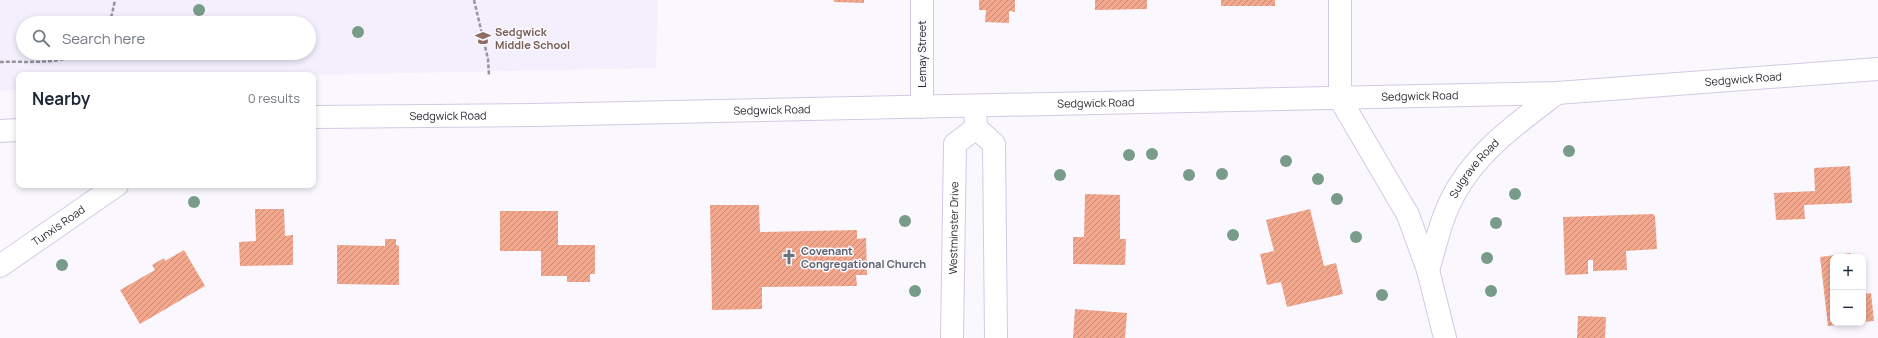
<!DOCTYPE html>
<meta charset="utf-8">
<style>
body{margin:0;font-family:Manrope,sans-serif;background:#f6f6f7;color:#1f2937}
.controls{position:absolute;right:12px;bottom:12px;display:grid;overflow:hidden;border-radius:8px;box-shadow:0 2px 6px #0003}
.controls button{width:36px;height:36px;display:grid;place-items:center;padding:0;border:0;border-bottom:1px solid #e0e1e3;background:#fff;color:#1f2937;font:20px sans-serif}
.list{margin:0;padding:0;list-style:none}
h2{display:flex;justify-content:space-between;align-items:center;height:52px;margin:0;padding:0 16px;font-size:17px}
h2 small{font-size:13px;font-weight:400;color:#747a83}
.icon{flex:none;width:22px;height:22px;fill:none;stroke:currentColor;stroke-width:2;stroke-linecap:round;stroke-linejoin:round}
.map{position:relative;flex:none;width:1878px;height:338px;overflow:hidden}
.search{position:absolute;background:#fff;box-shadow:0 2px 6px #0003;left:16px;top:16px;width:300px;height:44px;display:flex;align-items:center;gap:10px;box-sizing:border-box;padding:0 14px;border-radius:22px;color:#747a83;font-size:15px}
.panel{position:absolute;background:#fff;box-shadow:0 2px 6px #0003;left:16px;top:72px;width:300px;height:116px;border-radius:8px}
.map>svg:first-child{display:block}
.built{fill:#f3effd;fill-rule:evenodd}
.building{fill:url(#building-hatch)}
.lines{fill:none;stroke-linecap:round;stroke-linejoin:round}
.minor-casing{stroke:#d1cae5;stroke-width:24}
.tertiary-casing{stroke:#d1cae5;stroke-width:24}
.secondary-casing{stroke:#d1cae5;stroke-width:24}
.path{stroke:#97959d;stroke-width:2.5;stroke-dasharray:4 2;stroke-linecap:butt}
.minor{stroke:#fff;stroke-width:22}
.tertiary{stroke:#fff;stroke-width:22}
.secondary{stroke:#fff;stroke-width:22}
.tree{fill:#789c89}
.labels{text-anchor:middle;stroke-width:3;stroke-linejoin:round;paint-order:stroke}
.education-label{font-size:11px;font-weight:bold;fill:#785e54;stroke:#faf8fe;text-anchor:start}
.street-label{font-size:11px;fill:#2c2933;stroke:#faf8fe}
.worship-label{font-size:11px;font-weight:bold;fill:#5b616d;stroke:#faf8fe;text-anchor:start}
</style>
<div class="map">
<svg width="1878" height="338" viewBox="0 0 1878 338">
<defs>
<pattern id="building-hatch" width="6" height="6" patternUnits="userSpaceOnUse"><rect width="6" height="6" fill="#f3a78d"/><path d="M-1 1l2-2M0 6l6-6M5 7l2-2" fill="none" stroke="#c58874"/></pattern>
</defs>
<rect width="100%" height="100%" fill="#faf8fe"/>
<!-- built -->
<path class="built" d="M 0,0 L 658,0 L 656,68 L 309,75 L 19,75 L 19,89 L 0,91 ZM 23,23 L 309,23 L 309,53 L 23,53 Z"/>
<!-- building -->
<g class="building">
<polygon points="834,0 864,0 864,3 834,2"/>
<polygon points="979,0 1015,0 1015,12 1009,11 1009,23 985,22 986,10 979,10"/>
<polygon points="1095,0 1147,0 1147,9 1095,10"/>
<rect x="1221" y="0" width="54" height="6"/>
<polygon points="1850,166 1852,203 1804,205 1805,219 1776,220 1774,193 1815,191 1814,168"/>
<polygon points="1085,194 1120,195 1120,239 1126,239 1125,265 1073,264 1073,237 1084,237"/>
<polygon points="710,205 759,205 760,232 857,230 857,239 866,238 867,275 856,275 857,286 762,287 762,309 712,310"/>
<polygon points="255,209 284,209 285,236 293,235 293,265 240,266 239,242 256,241"/>
<polygon points="1310,209 1324,266 1336,263 1343,294 1287,307 1281,282 1267,285 1260,254 1274,251 1266,220"/>
<polygon points="500,211 558,211 558,245 595,245 595,274 590,274 590,282 567,282 567,276 541,276 541,251 500,251"/>
<polygon points="1653,214 1655,216 1657,249 1626,251 1627,270 1593,271 1593,260 1588,260 1588,274 1565,275 1563,217"/>
<polygon points="385,239 396,239 396,245 399,246 399,285 337,284 337,245 385,246"/>
<polygon points="184,250 205,286 140,324 120,290 155,270 152,265 164,258 165,261"/>
<polygon points="1851,253 1851,257 1833,257 1833,323 1846,324 1828,326 1820,257"/>
<polygon points="1871,293 1874,321 1863,322 1863,294"/>
<polygon points="1075,309 1127,313 1125,338 1073,338"/>
<polygon points="1578,316 1606,317 1605,338 1577,338"/>
</g>
<g class="lines">
<defs>
<g id="minor">
<polyline points="1340,0 1340,99 1408,215 1428,270 1445,338"/>
<polyline points="922,107 922,0"/>
<polyline points="975,107 976,128 994,144 996,338"/>
<path id="s1" d="M 1428,270 C 1434,251 1438,232 1445,214 C 1466,159 1512,127 1557,93"/>
<path id="s2" d="M 952,338 L 955,144 L 976,128"/>
</g>
<g id="tertiary">
<path id="s3" d="M 0,266 L 117,185"/>
</g>
<g id="secondary">
<path id="s4" d="M 313,117 L 535,115 L 1557,93 L 1878,69"/>
<polyline points="0,131 19,130"/>
</g>
</defs>
<!-- minor casing -->
<use href="#minor" class="minor-casing"/>
<!-- tertiary casing -->
<use href="#tertiary" class="tertiary-casing"/>
<!-- secondary casing -->
<use href="#secondary" class="secondary-casing"/>
<!-- path -->
<g class="path">
<polyline points="474,0 488,59 489,76"/>
<polyline points="109,23 112,14 115,0"/>
<path d="M 0,62 C 26,61 58,65 82,53"/>
</g>
<!-- minor -->
<use href="#minor" class="minor"/>
<!-- tertiary -->
<use href="#tertiary" class="tertiary"/>
<!-- secondary -->
<use href="#secondary" class="secondary"/>
</g>
<!-- trees -->
<g class="tree">
<circle cx="199" cy="10" r="6"/>
<circle cx="358" cy="32" r="6"/>
<circle cx="1569" cy="151" r="6"/>
<circle cx="1152" cy="154" r="6"/>
<circle cx="1129" cy="155" r="6"/>
<circle cx="1286" cy="161" r="6"/>
<circle cx="1222" cy="174" r="6"/>
<circle cx="1060" cy="175" r="6"/>
<circle cx="1189" cy="175" r="6"/>
<circle cx="1318" cy="179" r="6"/>
<circle cx="1515" cy="194" r="6"/>
<circle cx="1337" cy="199" r="6"/>
<circle cx="194" cy="202" r="6"/>
<circle cx="905" cy="221" r="6"/>
<circle cx="1496" cy="223" r="6"/>
<circle cx="1233" cy="235" r="6"/>
<circle cx="1356" cy="237" r="6"/>
<circle cx="1487" cy="258" r="6"/>
<circle cx="62" cy="265" r="6"/>
<circle cx="915" cy="291" r="6"/>
<circle cx="1491" cy="291" r="6"/>
<circle cx="1382" cy="295" r="6"/>
</g>
<!-- icons -->
<defs>
<symbol id="school-bare" viewBox="-9 -9 18 18"><path d="M0-5L7-2L0 1L-7-2ZM-4 1L0 2.5L4 1V4Q0 6-4 4Z" fill="#8d6e63" stroke="#faf8fe" stroke-width="2.5" paint-order="stroke"/></symbol>
<symbol id="church-bare" viewBox="-9 -9 18 18"><path d="M-1.2-6h2.4v3.5h3.3v2.4h-3.3V6h-2.4V-.1h-3.3v-2.4h3.3Z" fill="#6b7280" stroke="#faf8fe" stroke-width="2.5" paint-order="stroke"/></symbol>
</defs>
<g fill-rule="evenodd">
<use href="#school-bare" x="472" y="27" width="22" height="22"/>
<use href="#church-bare" x="778" y="246" width="22" height="22"/>
</g>
<g class="labels">
<!-- education labels -->
<g class="education-label">
<text x="495" y="36">Sedgwick<tspan x="495" dy="13">Middle School</tspan></text>
</g>
<!-- street labels -->
<g class="street-label">
<text transform="translate(922 54) rotate(-90)" y="4">Lemay Street</text>
<text dy="4" stroke="none"><textPath href="#s4" startOffset="1431">Sedgwick Road</textPath></text>
<text dy="4" stroke="none"><textPath href="#s4" startOffset="1107">Sedgwick Road</textPath></text>
<text dy="4" stroke="none"><textPath href="#s4" startOffset="783">Sedgwick Road</textPath></text>
<text dy="4" stroke="none"><textPath href="#s4" startOffset="459">Sedgwick Road</textPath></text>
<text dy="4" stroke="none"><textPath href="#s4" startOffset="135">Sedgwick Road</textPath></text>
<text dy="4" stroke="none"><textPath href="#s1" startOffset="113">Sulgrave Road</textPath></text>
<text dy="4" stroke="none"><textPath href="#s3" startOffset="71">Tunxis Road</textPath></text>
<text dy="4" stroke="none"><textPath href="#s2" startOffset="110">Westminster Drive</textPath></text>
</g>
<!-- worship labels -->
<g class="worship-label">
<text x="801" y="255">Covenant<tspan x="801" dy="13">Congregational Church</tspan></text>
</g>
</g>
</svg>
<div class="controls">
<button>+</button>
<button>−</button>
</div>
<div class="search"><svg class="icon" aria-label="search" viewBox="0 0 24 24"><circle cx="10" cy="10" r="6"/><path d="M15 15l6 6"/></svg>Search here</div>
<section class="panel">
<h2>Nearby<small>0 results</small></h2>
<ul class="list">
</ul>
</section>
</div>
